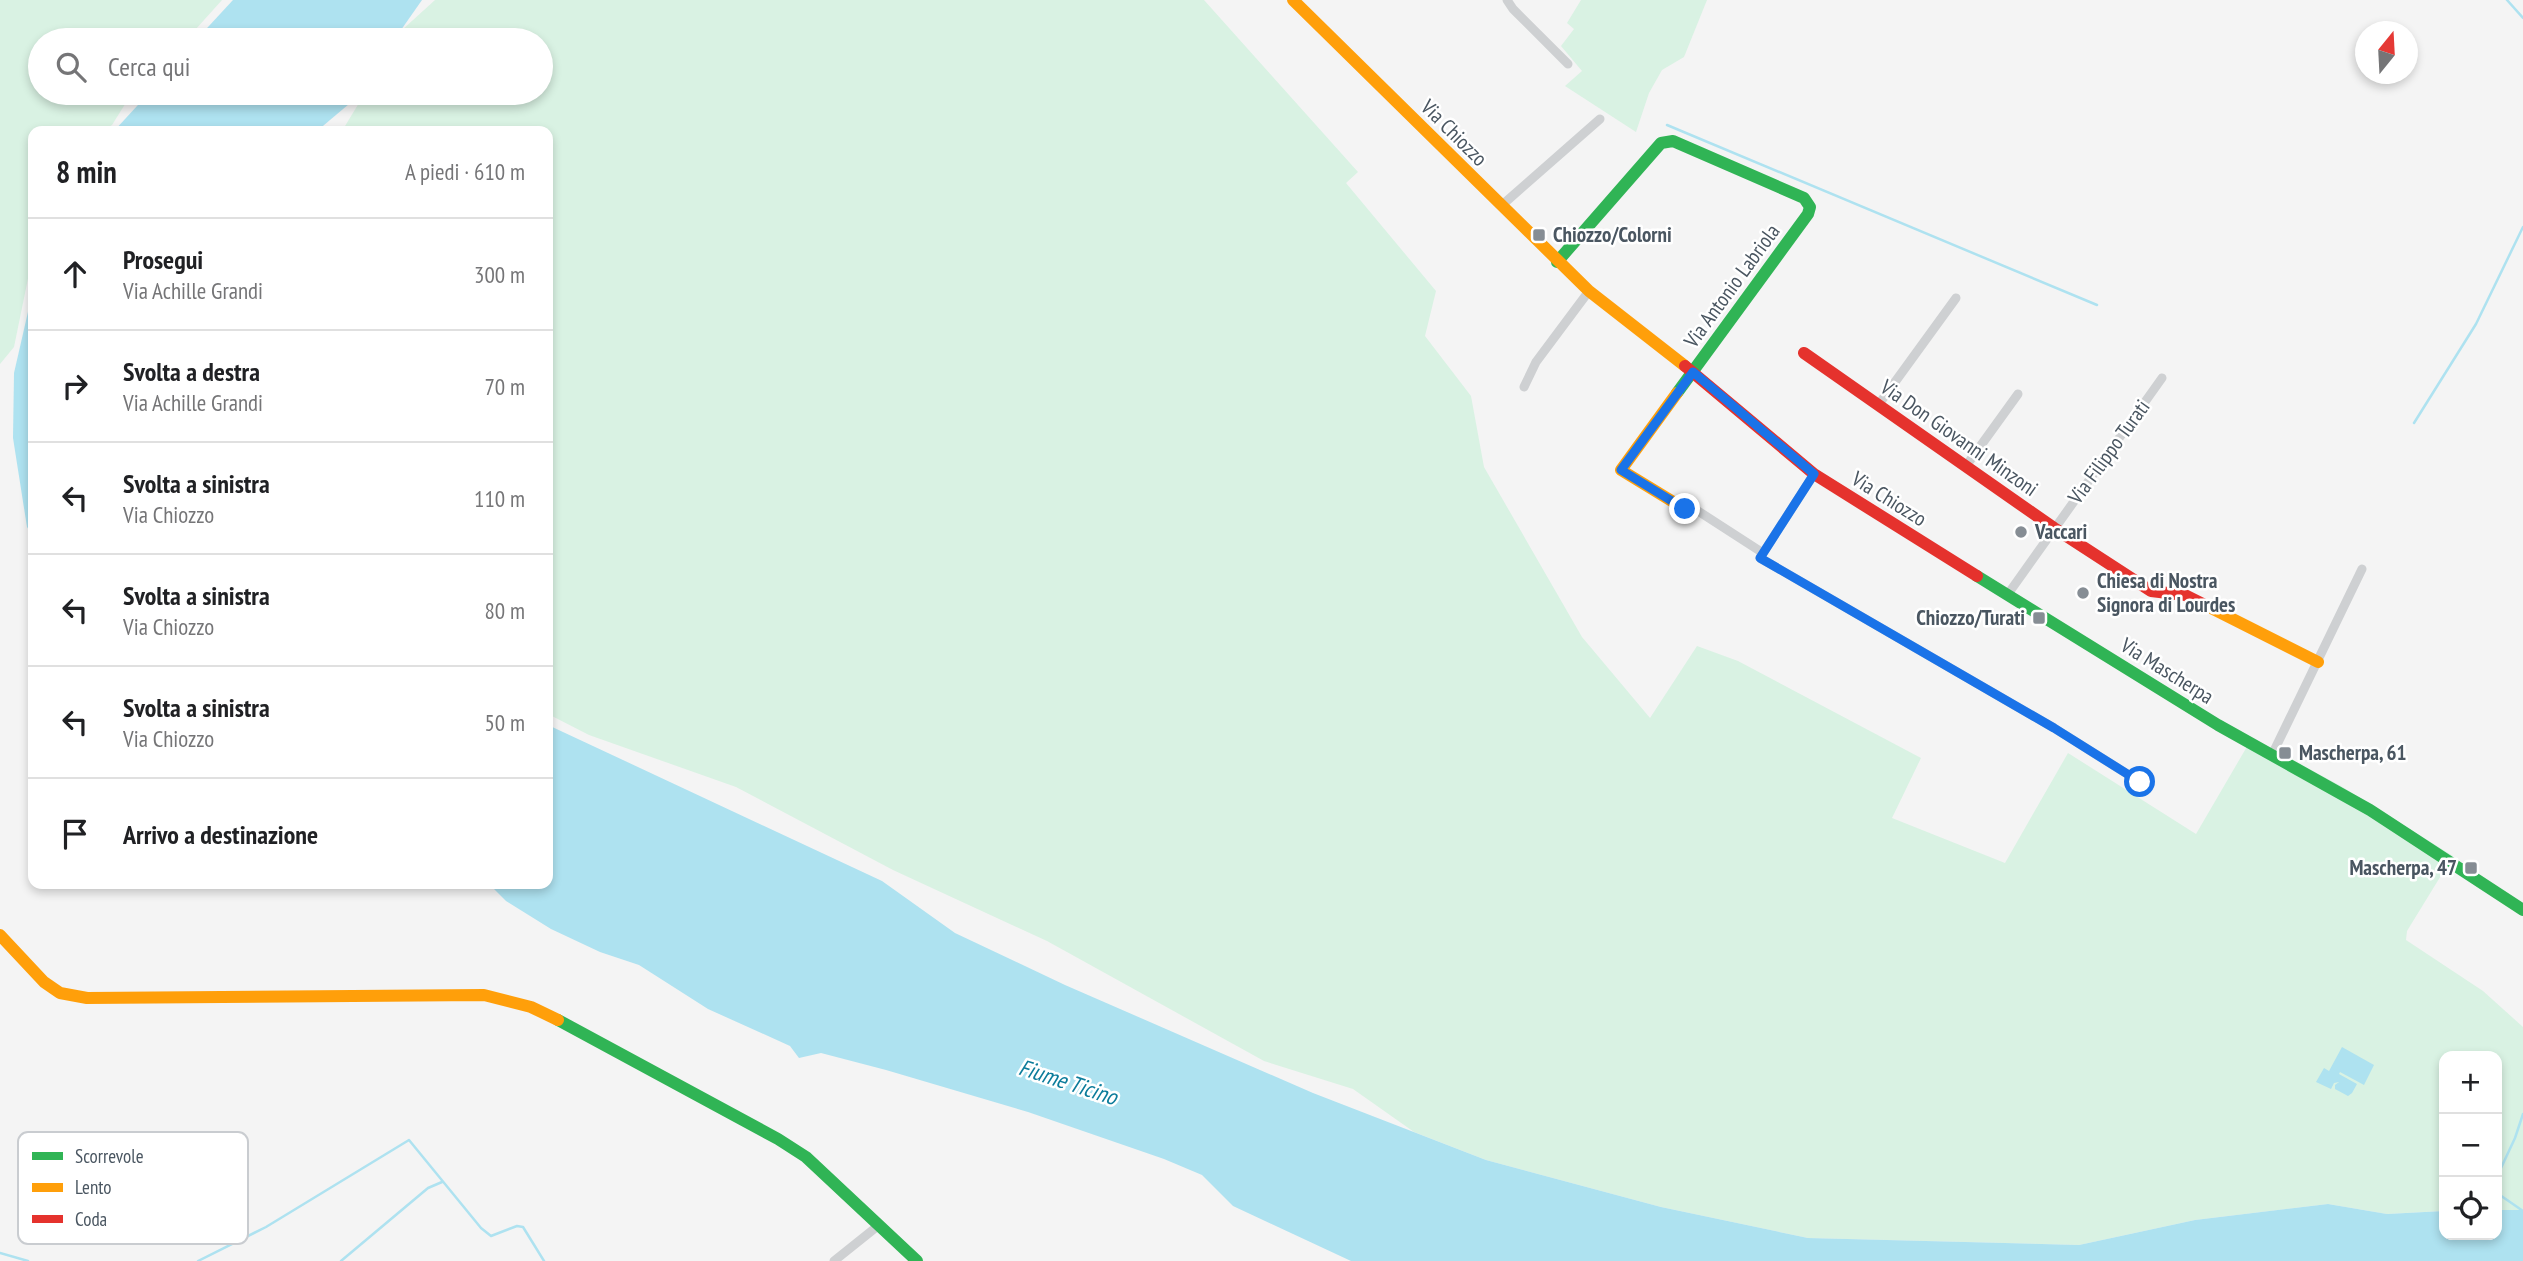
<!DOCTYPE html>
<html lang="it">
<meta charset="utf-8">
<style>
body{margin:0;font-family:"PT Sans Narrow",sans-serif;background:#f2f2f2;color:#202124}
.controls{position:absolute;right:21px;bottom:21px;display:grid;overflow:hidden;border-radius:14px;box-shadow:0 4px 10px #0003}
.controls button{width:63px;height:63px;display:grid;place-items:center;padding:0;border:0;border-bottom:2px solid #e0e0e0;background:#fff;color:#202124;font:35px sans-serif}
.compass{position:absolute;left:2355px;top:21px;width:63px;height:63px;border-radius:50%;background:#fff;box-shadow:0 4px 10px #0003;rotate:18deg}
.stop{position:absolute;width:21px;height:21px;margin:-16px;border:5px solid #1a73e8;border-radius:50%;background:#fff}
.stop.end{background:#1a73e8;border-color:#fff;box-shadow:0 2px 7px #0008}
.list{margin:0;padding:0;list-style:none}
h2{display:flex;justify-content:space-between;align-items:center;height:91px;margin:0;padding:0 28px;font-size:30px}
h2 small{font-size:23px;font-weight:400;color:#757577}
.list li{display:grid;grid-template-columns:46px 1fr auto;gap:21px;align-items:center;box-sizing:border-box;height:112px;padding:0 28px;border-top:2px solid #e0e0e0}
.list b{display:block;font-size:26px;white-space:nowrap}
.list p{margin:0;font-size:23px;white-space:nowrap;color:#757577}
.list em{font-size:23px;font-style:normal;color:#757577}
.icon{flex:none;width:38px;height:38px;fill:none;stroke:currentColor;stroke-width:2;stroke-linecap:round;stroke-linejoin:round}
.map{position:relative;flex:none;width:2523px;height:1261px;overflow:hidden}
.search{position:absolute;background:#fff;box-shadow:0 4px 10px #0003;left:28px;top:28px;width:525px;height:77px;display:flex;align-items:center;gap:18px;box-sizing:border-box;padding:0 24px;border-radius:38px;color:#757577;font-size:26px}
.panel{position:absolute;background:#fff;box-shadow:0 4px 10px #0003;left:28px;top:126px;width:525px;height:763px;border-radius:14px}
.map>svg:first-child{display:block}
.green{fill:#d9f2e3}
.water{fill:#aee2f0}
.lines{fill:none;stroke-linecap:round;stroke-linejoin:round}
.stream{stroke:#aee2f0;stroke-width:2.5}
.street{stroke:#ced0d2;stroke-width:9}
.fast{stroke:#30b455;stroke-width:12}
.slow{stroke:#ff9f0a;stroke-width:12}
.jam{stroke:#e5322d;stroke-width:12}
.route{stroke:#1a73e8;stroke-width:9}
.poi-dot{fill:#868d94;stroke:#fff;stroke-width:2.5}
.labels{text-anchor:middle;stroke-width:5;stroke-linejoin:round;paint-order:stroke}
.street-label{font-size:21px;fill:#4a5661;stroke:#fff}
.poi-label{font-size:21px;font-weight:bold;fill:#4a5661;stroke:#fff;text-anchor:start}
.water-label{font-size:23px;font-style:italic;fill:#0c7c9b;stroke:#fff}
.key{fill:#fff;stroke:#c9ccd0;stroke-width:2}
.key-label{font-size:19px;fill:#4a5661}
</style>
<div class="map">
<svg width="2523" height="1261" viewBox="0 0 2523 1261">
<rect width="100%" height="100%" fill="#f4f4f4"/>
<!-- green -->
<g class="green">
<polygon points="0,0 222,0 186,40 40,40 40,93 132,93 112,125 101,131 33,131 33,254 14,347 0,364"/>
<polygon points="435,0 1204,0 1358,172 1346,183 1436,291 1425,336 1471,396 1484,467 1582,637 1650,718 1697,646 1738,661 1921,758 1892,818 2005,863 2068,753 2196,834 2252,738 2341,786 2453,856 2407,931 2406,940 2483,991 2523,1027 2523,1210 2497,1210 2497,1056 2444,1056 2444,1211 2387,1214 2328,1204 2195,1220 2079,1245 1808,1238 1661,1207 1486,1160 1414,1132 1353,1089 1264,1061 1047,941 893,870 736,787 589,735 548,714 548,131 342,131 365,93 541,93 541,40 396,40 402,30"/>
<polygon points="1581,0 1707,0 1684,57 1662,70 1649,93 1636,132 1565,86 1582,71 1561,46 1574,29 1567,23"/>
</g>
<!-- water -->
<g class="water">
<polygon points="233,0 422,0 394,40 196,40"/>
<polygon points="149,93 362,93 317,131 114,131"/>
<polygon points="33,290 33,536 27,527 13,438 14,373"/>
<polygon points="548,725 882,881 955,933 1065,985 1313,1093 1486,1160 1661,1207 1808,1238 2079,1245 2195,1220 2328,1204 2387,1214 2444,1211 2444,1235 2497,1235 2497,1210 2523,1210 2523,1261 1351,1261 1233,1206 1202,1175 1164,1159 1028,1112 886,1070 821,1053 799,1058 790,1046 708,1009 639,965 600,952 551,929 506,901 489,884 548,884"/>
<polygon points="2342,1047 2374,1065 2364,1085 2340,1072 2339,1074 2357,1084 2352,1093 2348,1096 2335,1089 2335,1085 2339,1082 2334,1083 2331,1089 2316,1082 2324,1068 2329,1071"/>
</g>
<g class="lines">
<!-- stream -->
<g class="stream">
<polyline points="2507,0 2523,18"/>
<polyline points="1667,125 2097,305"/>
<polyline points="2414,423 2476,324 2523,227"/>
<polyline points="2501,1168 2515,1138 2523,1114"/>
<polyline points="2497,1177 2499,1173"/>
<polyline points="2497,1190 2497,1193 2523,1211"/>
<polyline points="0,1253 28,1261"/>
<polyline points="198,1261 266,1227 409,1140 481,1228 491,1236 517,1226 523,1227 544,1261"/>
<polyline points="341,1261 428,1188 442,1182"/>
</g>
<!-- street -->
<g class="street">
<polyline points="1507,0 1513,9 1568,64"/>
<polyline points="1501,206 1600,119"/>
<polyline points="1524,387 1536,362 1589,291"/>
<polyline points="1879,404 1956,298"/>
<polyline points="1966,466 2018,394"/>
<polyline points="1814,474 1760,558 2054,728 2140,782"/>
<polyline points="1698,511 1763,553"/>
<polyline points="2008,594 2162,378"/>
<polyline points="2272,755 2362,569"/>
<polyline points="834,1261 879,1225"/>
</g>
<!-- fast -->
<g class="fast">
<polyline points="1557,262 1661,143 1673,141 1804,198 1810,207 1808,214 1677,393"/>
<polyline points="1977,576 2218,725 2370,810 2523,910"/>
<polyline points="558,1020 778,1139 806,1157 917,1261"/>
</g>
<!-- slow -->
<g class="slow">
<polyline points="1293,0 1589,291 1685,366"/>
<polyline points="1677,393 1621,470 1685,509"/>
<polyline points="2205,605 2318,662"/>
<polyline points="0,935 44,982 60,993 87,998 484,995 531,1007 558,1020"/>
</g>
<!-- jam -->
<g class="jam">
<polyline points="1804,353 2054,528 2151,591 2185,595 2205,605"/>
<polyline points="1685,366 1814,474 1977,576"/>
</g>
</g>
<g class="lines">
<!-- route -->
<polyline class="route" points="1685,509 1621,470 1693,372 1814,474 1760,558 2054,728 2140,782"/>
</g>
<!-- markers -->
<g class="poi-dot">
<rect x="1532" y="228" width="14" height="14" rx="3.5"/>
<circle cx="2021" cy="532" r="7"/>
<circle cx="2083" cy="593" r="7"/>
<rect x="2032" y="611" width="14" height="14" rx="3.5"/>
<rect x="2278" y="746" width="14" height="14" rx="3.5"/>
<rect x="2464" y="861" width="14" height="14" rx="3.5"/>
</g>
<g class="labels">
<!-- street labels -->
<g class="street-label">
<text transform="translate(1454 133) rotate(45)" y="7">Via Chiozzo</text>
<text transform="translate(1732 286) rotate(-54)" y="7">Via Antonio Labriola</text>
<text transform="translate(1959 438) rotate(35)" y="7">Via Don Giovanni Minzoni</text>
<text transform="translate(2109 452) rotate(-54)" y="7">Via Filippo Turati</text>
<text transform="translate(1889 499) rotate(32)" y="7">Via Chiozzo</text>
<text transform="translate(2167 671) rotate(32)" y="7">Via Mascherpa</text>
</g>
<!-- poi labels -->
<g class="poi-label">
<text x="1553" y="242">Chiozzo/Colorni</text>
<text x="2035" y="539">Vaccari</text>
<text x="2097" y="588">Chiesa di Nostra<tspan x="2097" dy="24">Signora di Lourdes</tspan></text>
<text x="2025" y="625" text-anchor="end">Chiozzo/Turati</text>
<text x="2299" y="760">Mascherpa, 61</text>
<text x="2457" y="875" text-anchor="end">Mascherpa, 47</text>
</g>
<!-- water labels -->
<g class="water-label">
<text transform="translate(1068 1082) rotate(18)" y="8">Fiume Ticino</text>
</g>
</g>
<!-- legend -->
<rect x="18" y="1132" width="230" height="112" rx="10" class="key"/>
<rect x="32" y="1152" width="31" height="8" fill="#30b455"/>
<rect x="32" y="1183" width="31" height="9" fill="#ff9f0a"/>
<rect x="32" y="1215" width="31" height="8" fill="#e5322d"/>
<g class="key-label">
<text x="75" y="1163">Scorrevole</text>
<text x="75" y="1194">Lento</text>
<text x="75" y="1226">Coda</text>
</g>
</svg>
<div class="controls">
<button>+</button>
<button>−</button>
<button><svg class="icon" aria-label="locate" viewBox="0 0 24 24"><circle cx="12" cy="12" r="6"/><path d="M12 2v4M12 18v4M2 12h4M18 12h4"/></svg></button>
</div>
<svg class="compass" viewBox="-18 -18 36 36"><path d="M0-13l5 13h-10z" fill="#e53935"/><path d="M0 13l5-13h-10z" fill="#757577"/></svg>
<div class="stop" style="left:2140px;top:782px"></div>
<div class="stop end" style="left:1685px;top:509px"></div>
<div class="search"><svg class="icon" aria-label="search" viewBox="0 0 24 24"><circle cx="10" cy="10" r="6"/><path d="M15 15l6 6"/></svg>Cerca qui</div>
<section class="panel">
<h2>8 min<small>A piedi · 610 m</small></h2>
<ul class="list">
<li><svg class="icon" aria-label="ahead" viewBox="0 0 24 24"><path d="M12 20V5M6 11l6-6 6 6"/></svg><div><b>Prosegui</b><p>Via Achille Grandi</p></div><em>300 m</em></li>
<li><svg class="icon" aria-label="right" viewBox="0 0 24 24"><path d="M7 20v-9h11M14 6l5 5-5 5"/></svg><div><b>Svolta a destra</b><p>Via Achille Grandi</p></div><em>70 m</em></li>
<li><svg class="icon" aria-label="left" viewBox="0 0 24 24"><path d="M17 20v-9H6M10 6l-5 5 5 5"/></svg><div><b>Svolta a sinistra</b><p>Via Chiozzo</p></div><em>110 m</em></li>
<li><svg class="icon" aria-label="left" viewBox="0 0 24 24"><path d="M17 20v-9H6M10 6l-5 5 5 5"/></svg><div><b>Svolta a sinistra</b><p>Via Chiozzo</p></div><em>80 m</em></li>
<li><svg class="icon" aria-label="left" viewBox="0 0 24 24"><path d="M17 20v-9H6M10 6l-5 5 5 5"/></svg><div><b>Svolta a sinistra</b><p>Via Chiozzo</p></div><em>50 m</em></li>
<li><svg class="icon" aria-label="arrive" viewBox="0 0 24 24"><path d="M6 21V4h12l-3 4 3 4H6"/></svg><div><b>Arrivo a destinazione</b></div></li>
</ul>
</section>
</div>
